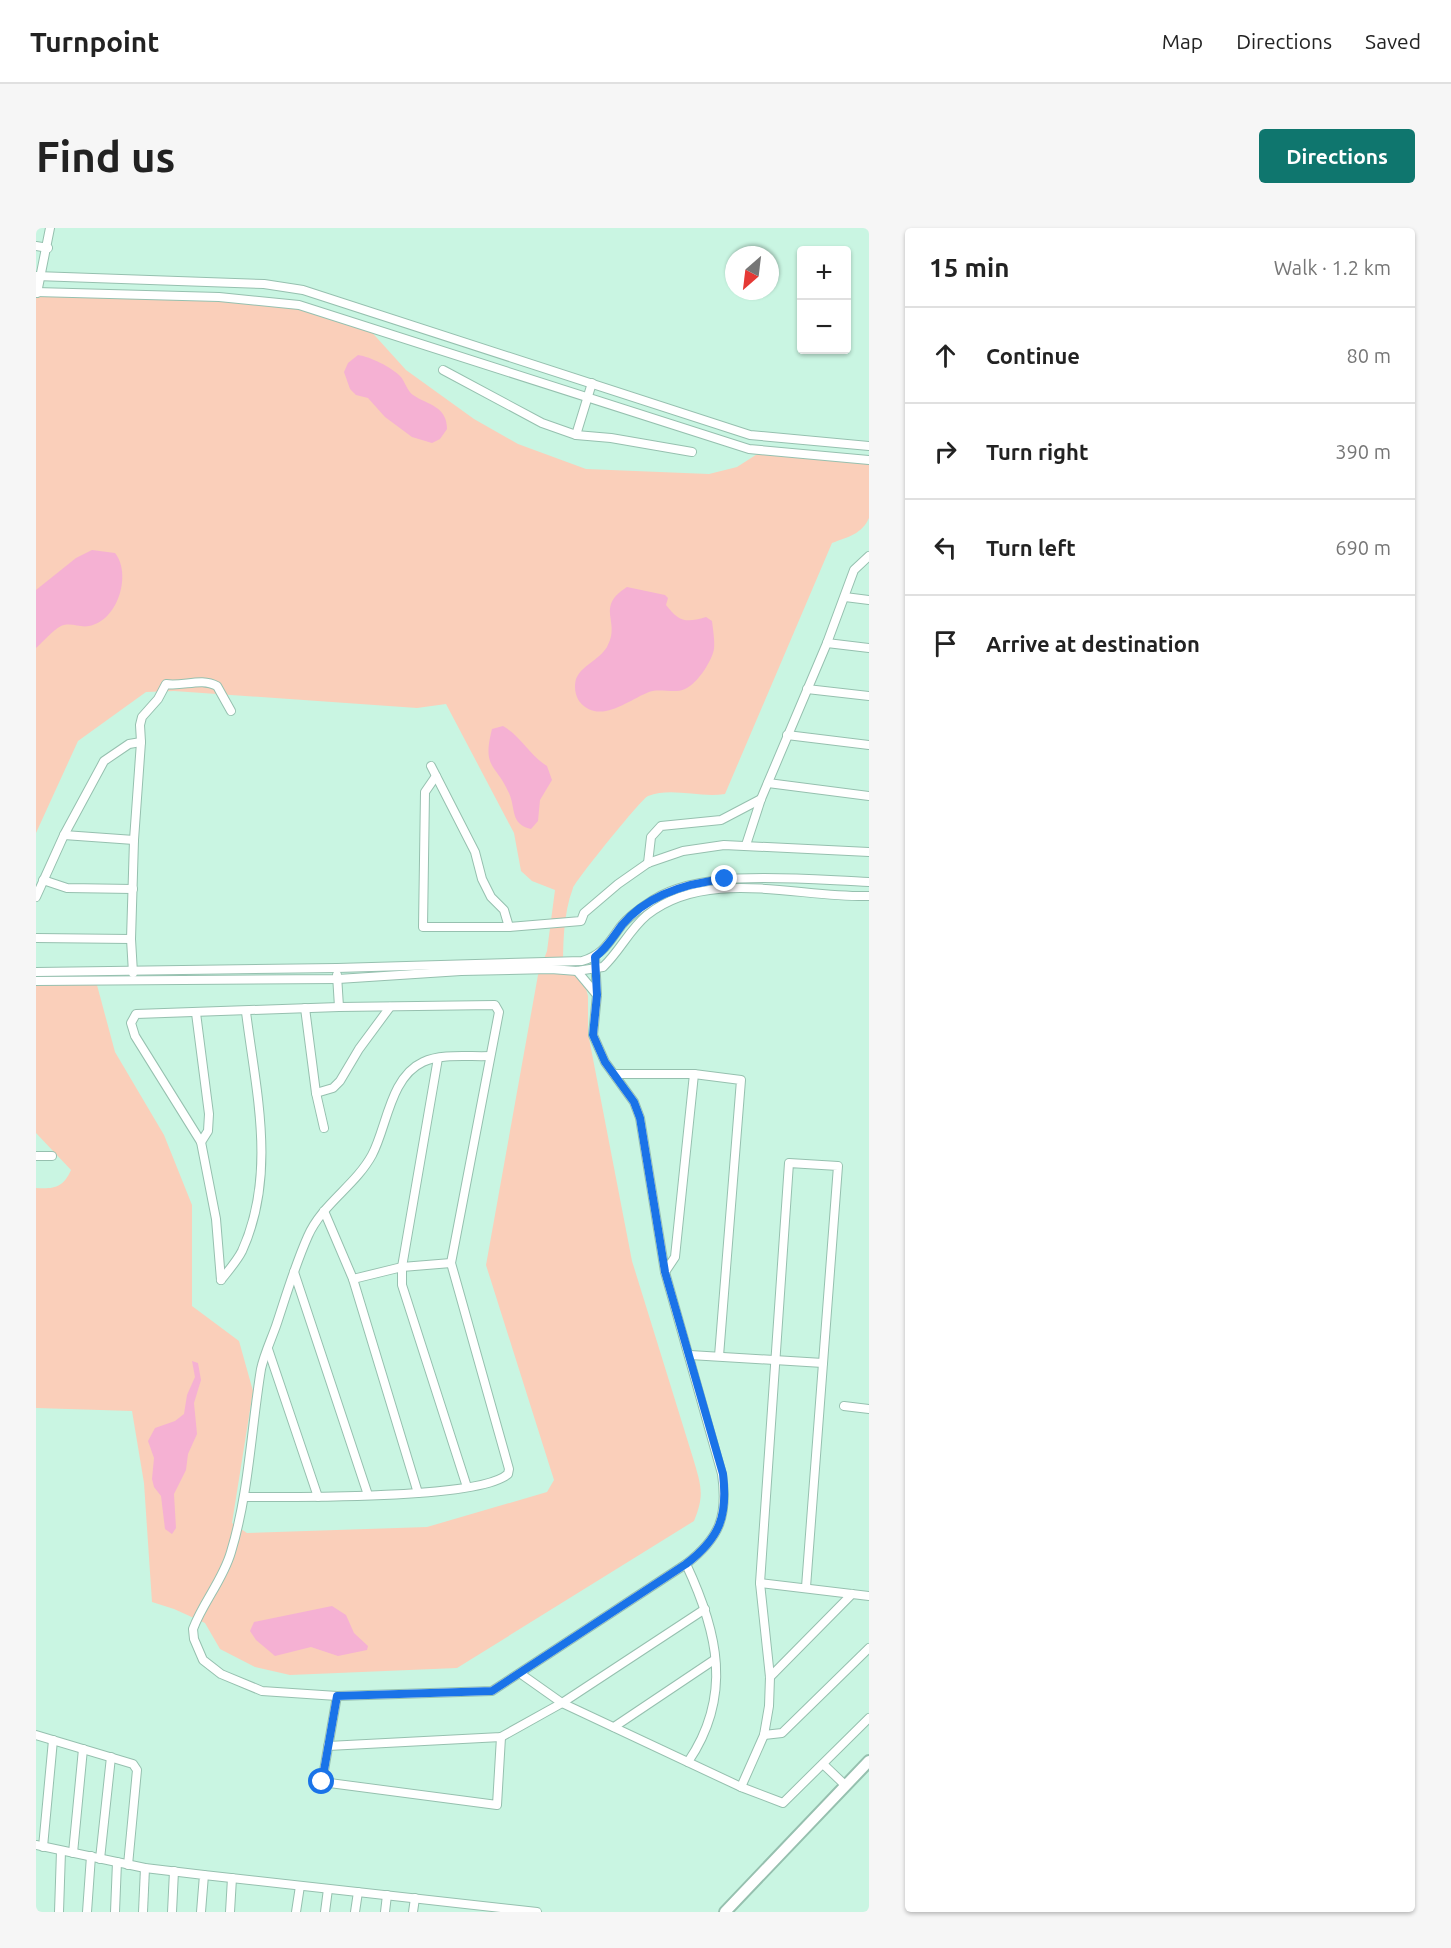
<!DOCTYPE html>
<meta charset="utf-8">
<style>
body{margin:0;font-family:Ubuntu,sans-serif;background:#f6f6f6;color:#222}
.controls{position:absolute;right:18px;top:18px;display:grid;overflow:hidden;border-radius:6px;box-shadow:0 2px 4px #0004}
.controls button{width:54px;height:54px;display:grid;place-items:center;padding:0;border:0;border-bottom:2px solid #e0e0e0;background:#fff;color:#222;font:30px sans-serif}
.compass{position:absolute;left:689px;top:18px;width:54px;height:54px;border-radius:50%;background:#fff;box-shadow:0 2px 4px #0004;rotate:208deg}
.stop{position:absolute;width:18px;height:18px;margin:-14px;border:4px solid #1a73e8;border-radius:50%;background:#fff}
.stop.end{background:#1a73e8;border-color:#fff;box-shadow:0 2px 6px #0008}
.list{margin:0;padding:0;list-style:none}
h2{display:flex;justify-content:space-between;align-items:center;height:78px;margin:0;padding:0 24px;font-size:26px}
h2 small{font-size:20px;font-weight:400;color:#767676}
.list li{display:grid;grid-template-columns:39px 1fr auto;gap:18px;align-items:center;box-sizing:border-box;height:96px;padding:0 24px;border-top:2px solid #e0e0e0}
.list b{display:block;font-size:22px;white-space:nowrap}
.list em{font-size:20px;font-style:normal;color:#767676}
.icon{flex:none;width:33px;height:33px;fill:none;stroke:currentColor;stroke-width:2;stroke-linecap:round;stroke-linejoin:round}
.map{position:relative;flex:none;width:833px;height:1684px;overflow:hidden;border-radius:6px}
header{display:flex;align-items:center;gap:36px;box-sizing:border-box;height:84px;padding:0 30px;background:#fff;border-bottom:2px solid #e0e0e0}
header strong{font-size:28px}
nav{display:flex;gap:33px;margin-inline-start:auto;font-size:21px}
.intro{display:flex;align-items:center;justify-content:space-between;box-sizing:border-box;height:144px;padding:0 36px}
h1{margin:0;font-size:42px}
.button{padding:15px 27px;border-radius:6px;background:#0f766e;color:#fff;font-size:21px;font-weight:700}
main{display:flex;gap:36px;padding:0 36px}
aside{flex:1;background:#fff;border-radius:6px;box-shadow:0 2px 4px #0004}
.map>svg:first-child{display:block}
.green{fill:#facfba}
.water{fill:#f5b1d3}
.lines{fill:none;stroke-linecap:round;stroke-linejoin:round}
.street-casing{stroke:#96c0af;stroke-width:10}
.secondary-casing{stroke:#96c0af;stroke-width:14}
.street{stroke:#fff;stroke-width:8}
.secondary{stroke:#fff;stroke-width:10}
.route{stroke:#1a73e8;stroke-width:8}
</style>
<header>
<strong>Turnpoint</strong>
<nav><a>Map</a><a>Directions</a><a>Saved</a></nav>
</header>
<div class="intro"><h1>Find us</h1><a class="button">Directions</a></div>
<main>
<div class="map">
<svg width="833" height="1684" viewBox="0 0 833 1684">
<rect width="100%" height="100%" fill="#c9f5e2"/>
<!-- green -->
<path class="green" d="M 0,65 L 254,77 L 332,100 L 370,142 L 438,191 L 482,216 L 550,241 L 673,246 L 701,239 L 726,223 L 833,233 L 833,290 C 826,306 812,309 796,315 L 689,566 C 663,570 636,559 612,568 C 606,570 540,652 537,660 C 527,686 527,718 527,746 L 538,747 L 548,753 L 552,768 L 552,805 L 596,1033 L 657,1230 C 665,1257 669,1267 658,1293 L 421,1440 L 254,1447 L 219,1439 L 184,1421 L 169,1395 L 138,1381 L 116,1374 L 108,1255 L 96,1183 L 0,1180 L 0,960 C 18,961 27,960 35,942 L 0,905 L 0,757 L 61,757 L 79,824 L 128,907 L 156,977 L 156,1078 L 203,1113 L 217,1163 L 196,1295 L 211,1305 L 391,1299 L 511,1264 L 518,1252 L 450,1037 L 502,747 L 511,723 L 519,662 L 496,653 L 485,643 L 478,605 L 410,476 L 381,480 L 138,463 L 110,464 L 42,513 L 0,605 Z"/>
<!-- water -->
<g class="water">
<path d="M 322,127 C 335,129 355,139 364,148 C 369,153 371,163 377,167 C 392,177 411,178 411,201 L 404,211 L 396,215 L 376,209 L 349,189 L 332,170 L 320,167 L 314,161 L 308,144 L 312,135 Z"/>
<path d="M 56,322 L 79,325 C 96,346 82,393 53,398 C 44,400 35,394 25,398 C 16,403 8,413 0,420 L 0,362 L 40,330 Z"/>
<path d="M 591,359 L 629,367 L 632,370 L 630,377 C 643,394 650,395 670,389 L 676,393 C 677,402 679,413 678,421 C 676,433 661,456 649,461 C 639,466 624,460 613,464 C 592,472 563,498 543,473 C 539,467 538,458 540,451 C 545,438 563,432 571,419 C 586,393 558,380 591,359 Z"/>
<path d="M 467,498 C 486,509 493,527 511,538 L 516,552 L 504,572 L 502,593 L 495,601 C 474,596 480,581 473,565 C 459,534 446,541 456,501 Z"/>
<polygon points="156,1133 162,1135 165,1152 158,1175 161,1206 152,1226 150,1242 138,1266 140,1300 136,1306 129,1301 125,1268 118,1259 116,1251 118,1230 112,1213 119,1200 139,1193 148,1186 151,1167 159,1149"/>
<polygon points="296,1378 310,1387 318,1405 332,1418 331,1422 302,1428 275,1419 239,1428 220,1412 214,1403 218,1394"/>
</g>
<g class="lines">
<defs>
<g id="street">
<polyline points="0,18 12,20"/>
<polyline points="0,48 228,56 267,62 714,207 833,218"/>
<polyline points="0,64 183,69 263,77 713,221 833,232"/>
<polyline points="1,65 14,0"/>
<polyline points="407,142 506,195 540,207 575,210 656,224"/>
<polyline points="540,207 556,155"/>
<polyline points="809,369 833,372"/>
<polyline points="791,415 833,420"/>
<polyline points="771,461 833,468"/>
<polyline points="751,507 833,517"/>
<polyline points="395,538 439,624 446,651 455,669 468,682 473,699"/>
<polyline points="400,548 389,564 387,699 473,699 545,693 548,685 582,656 612,635 647,623 688,617 833,624"/>
<polyline points="732,555 833,568"/>
<polyline points="28,607 98,612"/>
<polyline points="710,617 725,571 791,415 818,342 833,328"/>
<polyline points="612,635 615,609 625,598 685,592 725,571"/>
<polyline points="7,652 31,660 97,661"/>
<polyline points="0,669 28,607 68,533 93,516 105,514"/>
<polyline points="0,710 95,711"/>
<polyline points="541,743 561,767"/>
<path d="M 0,744 L 301,740 L 546,733 C 567,727 573,714 585,698 C 593,688 606,679 617,672 C 669,639 772,652 833,654"/>
<path d="M 97,745 L 95,711 L 98,612 L 105,514 L 104,497 L 106,489 L 122,471 L 130,456 C 147,459 165,449 181,458 L 195,483"/>
<polyline points="301,747 303,779"/>
<path d="M 0,753 L 302,751 L 425,743 L 515,741 L 541,743 L 567,739 C 584,723 593,702 611,687 C 671,639 762,670 833,668"/>
<polyline points="269,780 280,865 288,900"/>
<polyline points="160,785 173,886 172,903 165,914"/>
<path d="M 454,828 C 434,829 406,825 387,834 C 354,849 351,899 336,927 C 319,958 286,976 272,1008 C 259,1037 250,1068 240,1098 C 235,1112 228,1127 225,1141 C 215,1202 213,1265 195,1324 C 187,1352 167,1374 157,1401 L 158,1411 L 167,1432 L 185,1446 L 226,1463 L 301,1468 L 456,1463 L 650,1336 C 684,1310 692,1288 686,1246 L 629,1044 L 604,890 L 598,874 L 569,834 L 557,807 L 561,767 L 559,729"/>
<polyline points="402,830 366,1039 366,1057 431,1259"/>
<polyline points="578,846 658,846 705,852 683,1128"/>
<polyline points="280,865 297,860 304,853 323,821 354,779"/>
<polyline points="0,928 16,928"/>
<polyline points="288,983 317,1051 382,1265"/>
<polyline points="258,1044 332,1267"/>
<polyline points="629,1044 639,1029 658,846"/>
<polyline points="317,1051 366,1039 415,1035"/>
<path d="M 185,1052 L 180,991 L 165,914 L 99,808 L 95,795 L 100,786 L 303,779 L 459,777 L 463,784 L 415,1035 L 473,1241 L 472,1246 C 444,1272 253,1269 208,1269"/>
<path d="M 185,1052 C 192,1043 201,1033 206,1023 C 241,946 220,864 210,784"/>
<polyline points="232,1121 282,1269"/>
<polyline points="654,1127 787,1135"/>
<polyline points="808,1178 833,1181"/>
<path d="M 650,1336 C 682,1404 697,1468 652,1534"/>
<polyline points="724,1355 833,1368"/>
<polyline points="485,1446 526,1475 705,1559 747,1575 833,1490"/>
<polyline points="734,1449 816,1366"/>
<polyline points="301,1468 286,1554 461,1577 465,1509"/>
<polyline points="578,1499 678,1432"/>
<polyline points="0,1507 97,1536 101,1542 92,1637"/>
<polyline points="728,1507 746,1505 833,1420"/>
<polyline points="292,1518 465,1509 526,1475 669,1381"/>
<polyline points="787,1536 809,1557"/>
<polyline points="705,1559 728,1507 733,1478 734,1449 724,1355 753,935 802,938 770,1359"/>
<polyline points="0,1617 109,1640 168,1647 165,1684"/>
<polyline points="7,1619 17,1512"/>
<polyline points="37,1625 47,1521"/>
<polyline points="64,1631 75,1529"/>
<polyline points="168,1647 501,1684"/>
<polyline points="23,1684 25,1623"/>
<polyline points="51,1684 55,1628"/>
<polyline points="79,1684 81,1634"/>
<polyline points="107,1684 109,1640"/>
<polyline points="136,1684 138,1643"/>
<polyline points="194,1684 196,1650"/>
<polyline points="260,1684 264,1658"/>
<polyline points="289,1684 292,1661"/>
<polyline points="319,1684 322,1664"/>
<polyline points="349,1684 351,1667"/>
<polyline points="377,1684 379,1670"/>
</g>
<polyline id="secondary" points="689,1684 833,1533"/>
</defs>
<!-- street casing -->
<use href="#street" class="street-casing"/>
<!-- secondary casing -->
<use href="#secondary" class="secondary-casing"/>
<!-- street -->
<use href="#street" class="street"/>
<!-- secondary -->
<use href="#secondary" class="secondary"/>
</g>
<g class="lines">
<!-- route -->
<path class="route" d="M 286,1554 L 301,1468 L 456,1463 L 650,1336 C 684,1310 692,1288 687,1246 L 629,1044 L 604,890 L 598,874 L 569,834 L 557,807 L 561,767 L 559,729 C 571,720 577,709 586,697 C 612,666 651,655 689,651"/>
</g>
</svg>
<div class="controls">
<button>+</button>
<button>−</button>
</div>
<svg class="compass" viewBox="-18 -18 36 36"><path d="M0-13l5 13h-10z" fill="#e53935"/><path d="M0 13l5-13h-10z" fill="#767676"/></svg>
<div class="stop" style="left:286px;top:1554px"></div>
<div class="stop end" style="left:689px;top:651px"></div>
</div>
<aside>
<h2>15 min<small>Walk · 1.2 km</small></h2>
<ul class="list">
<li><svg class="icon" aria-label="ahead" viewBox="0 0 24 24"><path d="M12 20V5M6 11l6-6 6 6"/></svg><div><b>Continue</b></div><em>80 m</em></li>
<li><svg class="icon" aria-label="right" viewBox="0 0 24 24"><path d="M7 20v-9h11M14 6l5 5-5 5"/></svg><div><b>Turn right</b></div><em>390 m</em></li>
<li><svg class="icon" aria-label="left" viewBox="0 0 24 24"><path d="M17 20v-9H6M10 6l-5 5 5 5"/></svg><div><b>Turn left</b></div><em>690 m</em></li>
<li><svg class="icon" aria-label="arrive" viewBox="0 0 24 24"><path d="M6 21V4h12l-3 4 3 4H6"/></svg><div><b>Arrive at destination</b></div></li>
</ul>
</aside>
</main>
